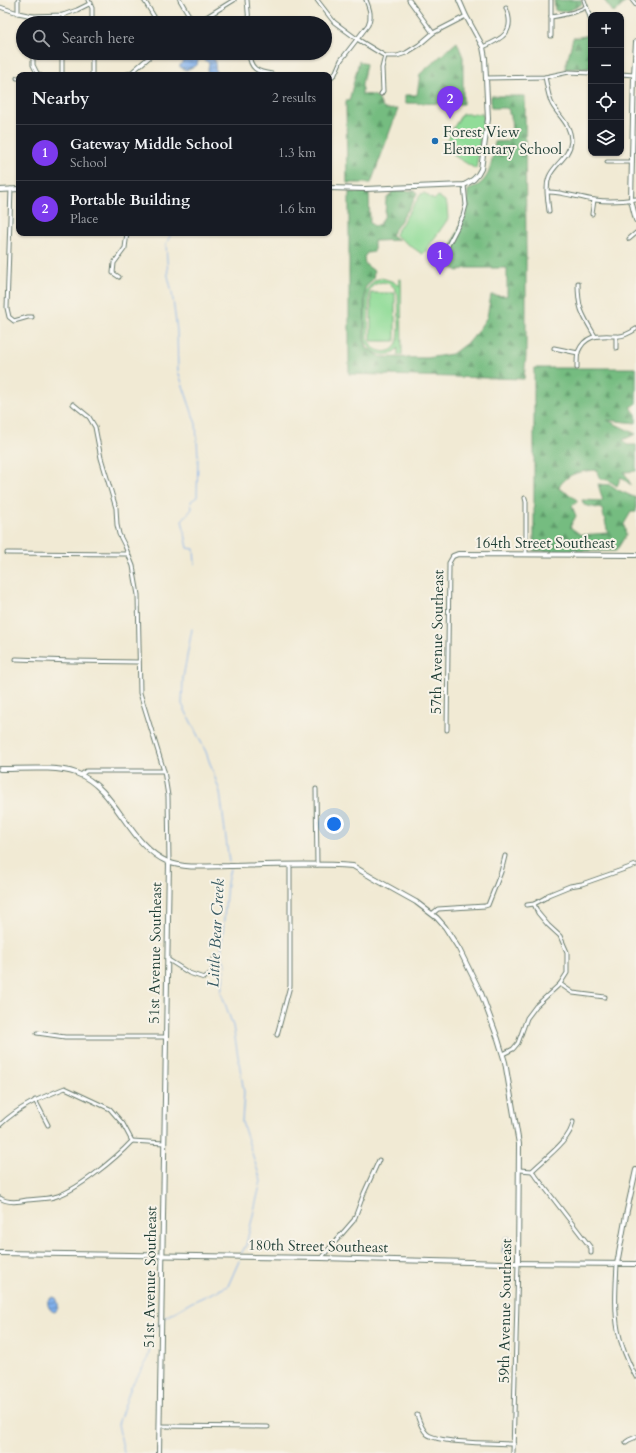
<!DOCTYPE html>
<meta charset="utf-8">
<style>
body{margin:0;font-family:Cardo,serif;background:#242831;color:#f1f3f6}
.controls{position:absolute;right:12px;top:12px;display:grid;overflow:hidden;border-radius:8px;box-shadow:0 1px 3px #0004}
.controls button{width:36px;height:36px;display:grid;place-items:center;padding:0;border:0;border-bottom:1px solid #363941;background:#171b24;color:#f1f3f6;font:20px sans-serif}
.you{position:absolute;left:334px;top:824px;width:14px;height:14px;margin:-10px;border:3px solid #fff;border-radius:50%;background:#1a73e8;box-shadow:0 0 0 6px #1a73e833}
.badge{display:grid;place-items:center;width:26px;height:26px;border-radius:50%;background:#7c3aed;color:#fff;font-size:13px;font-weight:700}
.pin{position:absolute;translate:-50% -33px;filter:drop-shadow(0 1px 2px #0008)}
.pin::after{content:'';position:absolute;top:21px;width:14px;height:12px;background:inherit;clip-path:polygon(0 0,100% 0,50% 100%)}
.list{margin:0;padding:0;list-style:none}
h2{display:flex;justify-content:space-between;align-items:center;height:52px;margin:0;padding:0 16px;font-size:17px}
h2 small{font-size:13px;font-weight:400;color:#9ea1a6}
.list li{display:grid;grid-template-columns:26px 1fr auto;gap:12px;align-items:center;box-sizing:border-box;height:56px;padding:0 16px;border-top:1px solid #363941}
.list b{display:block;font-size:15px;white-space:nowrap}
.list p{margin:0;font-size:13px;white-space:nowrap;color:#9ea1a6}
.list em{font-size:13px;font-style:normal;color:#9ea1a6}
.icon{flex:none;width:22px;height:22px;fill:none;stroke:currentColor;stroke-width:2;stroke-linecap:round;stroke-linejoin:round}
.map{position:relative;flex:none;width:636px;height:1453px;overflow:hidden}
.search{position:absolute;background:#171b24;box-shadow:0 1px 3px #0004;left:16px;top:16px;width:316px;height:44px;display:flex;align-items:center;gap:10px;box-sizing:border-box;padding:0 14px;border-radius:22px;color:#9ea1a6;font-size:15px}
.panel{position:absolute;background:#171b24;box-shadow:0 1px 3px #0004;left:16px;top:72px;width:316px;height:164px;border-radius:8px}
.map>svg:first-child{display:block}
.forest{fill:url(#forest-firs);stroke:#4a7c5a}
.garden{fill:#91dc98;stroke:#588c66;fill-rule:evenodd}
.water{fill:url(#water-rules);stroke:#507690}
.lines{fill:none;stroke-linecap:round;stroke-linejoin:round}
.stream{stroke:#80afeb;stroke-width:1}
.minor-casing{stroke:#687a6c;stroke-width:5}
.tertiary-casing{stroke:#687a6c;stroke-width:6}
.minor{stroke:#fff;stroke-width:3}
.tertiary{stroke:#fff;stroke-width:4}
.poi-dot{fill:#1f6fb2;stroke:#f7f3e8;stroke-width:1.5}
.labels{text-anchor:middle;stroke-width:4;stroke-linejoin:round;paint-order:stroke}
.poi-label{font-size:15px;fill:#1f3d34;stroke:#f7f3e8;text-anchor:start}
.street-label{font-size:15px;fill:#1f3d34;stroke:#f7f3e8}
.water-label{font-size:16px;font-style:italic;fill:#375a62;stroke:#f7f3e8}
</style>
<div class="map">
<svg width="636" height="1453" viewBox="0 0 636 1453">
<defs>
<pattern id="forest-firs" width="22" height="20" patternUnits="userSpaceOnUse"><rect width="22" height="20" fill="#74bc80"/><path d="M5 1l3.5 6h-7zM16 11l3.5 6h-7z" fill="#5f9a6a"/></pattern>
<pattern id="water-rules" width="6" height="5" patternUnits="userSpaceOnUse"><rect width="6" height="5" fill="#80afeb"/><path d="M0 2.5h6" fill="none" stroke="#6890bf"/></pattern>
</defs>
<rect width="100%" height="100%" fill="#f7f3e8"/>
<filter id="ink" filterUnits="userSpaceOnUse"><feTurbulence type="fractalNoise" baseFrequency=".025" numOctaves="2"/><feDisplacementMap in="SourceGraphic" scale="8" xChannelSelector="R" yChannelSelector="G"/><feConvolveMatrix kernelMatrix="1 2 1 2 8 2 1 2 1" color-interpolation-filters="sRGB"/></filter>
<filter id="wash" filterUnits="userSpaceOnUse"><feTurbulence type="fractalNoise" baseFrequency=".012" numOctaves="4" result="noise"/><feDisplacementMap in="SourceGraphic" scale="16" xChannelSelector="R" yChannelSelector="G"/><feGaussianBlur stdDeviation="0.9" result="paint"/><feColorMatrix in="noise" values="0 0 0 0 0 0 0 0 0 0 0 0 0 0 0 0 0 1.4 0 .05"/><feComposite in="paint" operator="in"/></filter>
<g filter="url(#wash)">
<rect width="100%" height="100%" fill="#f1ead4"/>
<!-- forest -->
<g class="forest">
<path d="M 554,0 L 581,0 L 582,4 C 575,9 563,14 555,10 Z"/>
<polygon points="604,0 626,0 627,1 614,13"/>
<polygon points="591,35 591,68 565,69 573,38"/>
<polygon points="457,42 463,57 463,104 405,103 405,95 417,95 420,74"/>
<path d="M 359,61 L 366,64 L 362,84 L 362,95 C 365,95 369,94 372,95 C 382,97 379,107 385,109 C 388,110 394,109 398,109 L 371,183 L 347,183 L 346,101 L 349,101 Z"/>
<path d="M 491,96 L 525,96 L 526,258 L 526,356 L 524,379 L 349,374 L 349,192 L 369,192 L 370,223 L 374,226 L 380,224 L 385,215 L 386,200 L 393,190 L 416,191 L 417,193 L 412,204 L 391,235 L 399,240 L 374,241 L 374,252 L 367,253 L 364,257 L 365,264 L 374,271 L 373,279 L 365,288 L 364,339 L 367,348 L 381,357 L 427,358 L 452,354 L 472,339 L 487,317 L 491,295 L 507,296 L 507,268 L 466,268 L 458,271 L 447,265 L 444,259 L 466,215 L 468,190 C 492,182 491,164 495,142 L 508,141 L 509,137 L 512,136 L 511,115 L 509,114 L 509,110 L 506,108 L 491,108 Z"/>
<path d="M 534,368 L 636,368 L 636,404 L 630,407 L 636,414 L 636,423 L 607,420 L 636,434 L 623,440 L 627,445 L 636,445 L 636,471 L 624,472 L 631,485 L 621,477 L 617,486 L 608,480 L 600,479 L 596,470 C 578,472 569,472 558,488 L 572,496 L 578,501 L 572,506 L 576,516 L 570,527 L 581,535 L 608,533 L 602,509 L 584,505 L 582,500 L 603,501 L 598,484 L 611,485 L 618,490 L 636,498 L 636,512 L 631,512 L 624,524 L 626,535 L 616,551 L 534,551 Z"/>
</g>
<!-- garden -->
<g class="garden">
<polygon points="462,114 483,114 483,121 476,169 453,155 454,153 446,148 445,144 450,136 449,135"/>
<polygon points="424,193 434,200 438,196 445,201 447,205 448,219 424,253 422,254 395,235 395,234 421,194"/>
<path d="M 382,278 L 394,282 L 398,286 L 399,279 L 401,279 L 402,355 L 398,355 L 398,348 C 387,361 370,354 365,339 L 366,290 L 375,280 ZM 382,282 C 391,283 396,287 398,296 C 398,307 401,334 397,343 C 395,350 387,353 380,351 C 373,349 370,345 368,338 L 369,292 L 373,285 Z"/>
<rect x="371" y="293" width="24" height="48"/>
</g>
<!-- water -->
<g class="water">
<path d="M 192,53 L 214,53 L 216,75 L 207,75 L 209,63 L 203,59 L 202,57 L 199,57 L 197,65 L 186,70 L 180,67 L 180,65 C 184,60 189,58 192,53 Z"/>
<polygon points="505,1237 510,1237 509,1253 507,1254 502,1252"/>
<path d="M 53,1297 L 56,1298 C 59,1303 59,1309 55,1312 C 49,1311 47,1305 48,1300 Z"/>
</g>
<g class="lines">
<!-- stream -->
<g class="stream">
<polyline points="170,233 170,236 166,244 168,276 172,292 177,331 178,371 196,424 198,456"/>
<polyline points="195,564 194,549 188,548 182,520 192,509 191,501 197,497 198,459"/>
<polyline points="192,629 183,678 182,704 206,752 220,792 229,862"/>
<polyline points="230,869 227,883 221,955 226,965 221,992 233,1026 244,1092 242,1122 261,1181 246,1245 241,1254"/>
<polyline points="164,1318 192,1302 228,1286 239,1261"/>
<polyline points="124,1453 118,1424 131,1387 147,1361 153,1333 159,1322"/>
</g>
</g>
</g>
<g filter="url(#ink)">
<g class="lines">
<defs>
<g id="minor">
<polyline points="18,0 18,13"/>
<polyline points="88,0 92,8 92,23"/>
<polyline points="144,0 158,23"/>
<polyline points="180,0 193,22"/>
<polyline points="247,0 249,23"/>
<polyline points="317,0 334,22 357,39 385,56 397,56 406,53 419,45 433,33 466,16"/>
<polyline points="409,0 433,33"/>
<polyline points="551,0 551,36"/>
<polyline points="584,0 591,20"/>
<polyline points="632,0 636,5"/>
<polyline points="0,7 18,13 33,16 63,15 77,10 91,3"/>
<polyline points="33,16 33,23"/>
<path d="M 551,17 C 564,15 575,13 586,7"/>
<polyline points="63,23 63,15"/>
<polyline points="192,23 208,16 234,0"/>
<path d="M 483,47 C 502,39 516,32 506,8"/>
<polyline points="33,53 33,65 37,73"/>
<path d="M 249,53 C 250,69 257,72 272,74"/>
<polyline points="621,74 634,75"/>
<polyline points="35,75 37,73 40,75"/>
<polyline points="62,75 62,53"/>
<polyline points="92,75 92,53"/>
<polyline points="124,75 131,73 154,53"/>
<path d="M 545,77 C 547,85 548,96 552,104 C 559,117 571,124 571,141 C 570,157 554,164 549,177 C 545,187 548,200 549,211"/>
<polyline points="17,78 19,78"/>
<path d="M 330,78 L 335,74 L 341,60 L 368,25 C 372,16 370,10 366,0"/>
<polyline points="487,78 545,77 569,72 591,73"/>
<polyline points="381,94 383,91 382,68 385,56"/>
<polyline points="607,162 632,162"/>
<polyline points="11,189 7,308 9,317 14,321 28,317 32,317"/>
<path d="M 548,192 C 564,192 579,198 595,200 C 609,202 622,201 636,199"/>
<polyline points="592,214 594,200"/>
<polyline points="629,239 636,233"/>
<polyline points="442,257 463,216 466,205 464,185"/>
<polyline points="119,277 113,273 114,263 125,248 127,233"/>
<path d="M 578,283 C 578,309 582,314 595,336"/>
<polyline points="554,348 578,353"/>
<polyline points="616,348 616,337"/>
<path d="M 577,368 C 577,363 577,356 578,352 C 586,333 600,336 616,336 C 623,337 630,333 636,329"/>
<polyline points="73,404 89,417 95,427 101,458 116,508 117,525 119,534 125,546 133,566 138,595 140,693 164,771 168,796 169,862"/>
<polyline points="525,498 526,502 526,554"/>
<polyline points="7,553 127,554"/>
<polyline points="16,659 72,661 138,662"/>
<polyline points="447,730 449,567 449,563 453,556"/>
<polyline points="81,775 86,771 164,771"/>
<polyline points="316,789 317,865"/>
<polyline points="527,905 534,904 545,898 548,895 570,886 582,884 636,865"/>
<polyline points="432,914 438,909 485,906 488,905 501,872 505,856"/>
<polyline points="167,959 189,973 204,978 212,972 214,959"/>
<polyline points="560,984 573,993 605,997"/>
<polyline points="37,1033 65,1037 166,1037"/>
<polyline points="277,1035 290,986 290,865"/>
<polyline points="503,1054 513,1049 518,1043 527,1018 536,1006 560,984 567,973 567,952 560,936 548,925 538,913 534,904"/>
<polyline points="35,1100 48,1125"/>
<path d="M 0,1125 C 20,1106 40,1098 65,1088 L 110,1109 L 123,1124 L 132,1141"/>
<polyline points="132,1141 164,1143"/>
<polyline points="520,1170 532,1171 591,1248 591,1253"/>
<path d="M 532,1171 C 545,1158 571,1140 573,1122"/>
<path d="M 0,1198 C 7,1203 18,1202 27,1200 C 36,1199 45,1199 54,1197 C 77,1191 116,1158 132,1141"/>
<polyline points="321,1258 354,1220 364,1193 379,1160"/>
<path d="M 617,1264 C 616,1285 614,1308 618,1330 C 621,1346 628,1362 636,1377"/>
<path d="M 417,1415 C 419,1421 422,1429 427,1434 C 440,1444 496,1443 514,1444"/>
<polyline points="160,1426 268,1427"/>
<polyline points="626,1442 629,1440 636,1437"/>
<polyline points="513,1453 518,1263"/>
</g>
<g id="tertiary">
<polyline points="636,42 634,75 631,200 636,220"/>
<path d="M 329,188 L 365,189 L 464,185 C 472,181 477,178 481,169 L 488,119 L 485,58 L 483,47 L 466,16 L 459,0"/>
<polyline points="0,190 19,189"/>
<polyline points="453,556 458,554 636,555"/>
<path d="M 0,769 C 22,769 56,766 76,773 C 117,788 127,844 168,862 C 185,869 211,866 229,866 C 270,865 312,863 353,866 L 373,878 L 416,902 L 437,918 L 445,927 L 459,949 L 481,993 L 498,1039 L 505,1062 L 519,1144 L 518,1263"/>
<polyline points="0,1253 321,1258 505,1263 636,1264"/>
<polyline points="617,1264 626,1215 636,1170"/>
<polyline points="159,1453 169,862"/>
</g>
</defs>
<!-- minor casing -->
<use href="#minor" class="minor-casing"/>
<!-- tertiary casing -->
<use href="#tertiary" class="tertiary-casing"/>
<!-- minor -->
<use href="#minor" class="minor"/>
<!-- tertiary -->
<use href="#tertiary" class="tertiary"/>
</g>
</g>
<!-- markers -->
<circle class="poi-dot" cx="435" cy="141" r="4"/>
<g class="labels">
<!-- poi labels -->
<g class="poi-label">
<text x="443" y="137">Forest View<tspan x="443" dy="17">Elementary School</tspan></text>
</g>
<!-- street labels -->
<g class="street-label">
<text x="545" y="548">164th Street Southeast</text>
<text transform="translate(437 642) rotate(-89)" y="5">57th Avenue Southeast</text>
<text transform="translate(155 953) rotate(-89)" y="5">51st Avenue Southeast</text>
<text transform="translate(318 1246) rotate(1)" y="5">180th Street Southeast</text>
<text transform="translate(150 1277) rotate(-89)" y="5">51st Avenue Southeast</text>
<text transform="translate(505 1311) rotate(-89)" y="5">59th Avenue Southeast</text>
</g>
<!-- water labels -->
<g class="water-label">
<text transform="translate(215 933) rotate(-87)" y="6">Little Bear Creek</text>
</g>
</g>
</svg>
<div class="controls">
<button>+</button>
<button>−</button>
<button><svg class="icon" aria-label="locate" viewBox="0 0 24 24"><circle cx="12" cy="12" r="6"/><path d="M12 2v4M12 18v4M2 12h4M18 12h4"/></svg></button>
<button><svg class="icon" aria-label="layers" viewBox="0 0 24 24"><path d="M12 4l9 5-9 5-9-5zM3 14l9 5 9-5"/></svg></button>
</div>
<div class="you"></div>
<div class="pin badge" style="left:440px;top:275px">1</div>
<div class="pin badge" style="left:450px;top:119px">2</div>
<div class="search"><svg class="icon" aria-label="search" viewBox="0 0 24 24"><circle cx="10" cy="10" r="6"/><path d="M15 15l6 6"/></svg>Search here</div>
<section class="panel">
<h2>Nearby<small>2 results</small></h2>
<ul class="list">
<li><span class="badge">1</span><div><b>Gateway Middle School</b><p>School</p></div><em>1.3 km</em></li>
<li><span class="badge">2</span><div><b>Portable Building</b><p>Place</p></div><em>1.6 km</em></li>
</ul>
</section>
</div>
